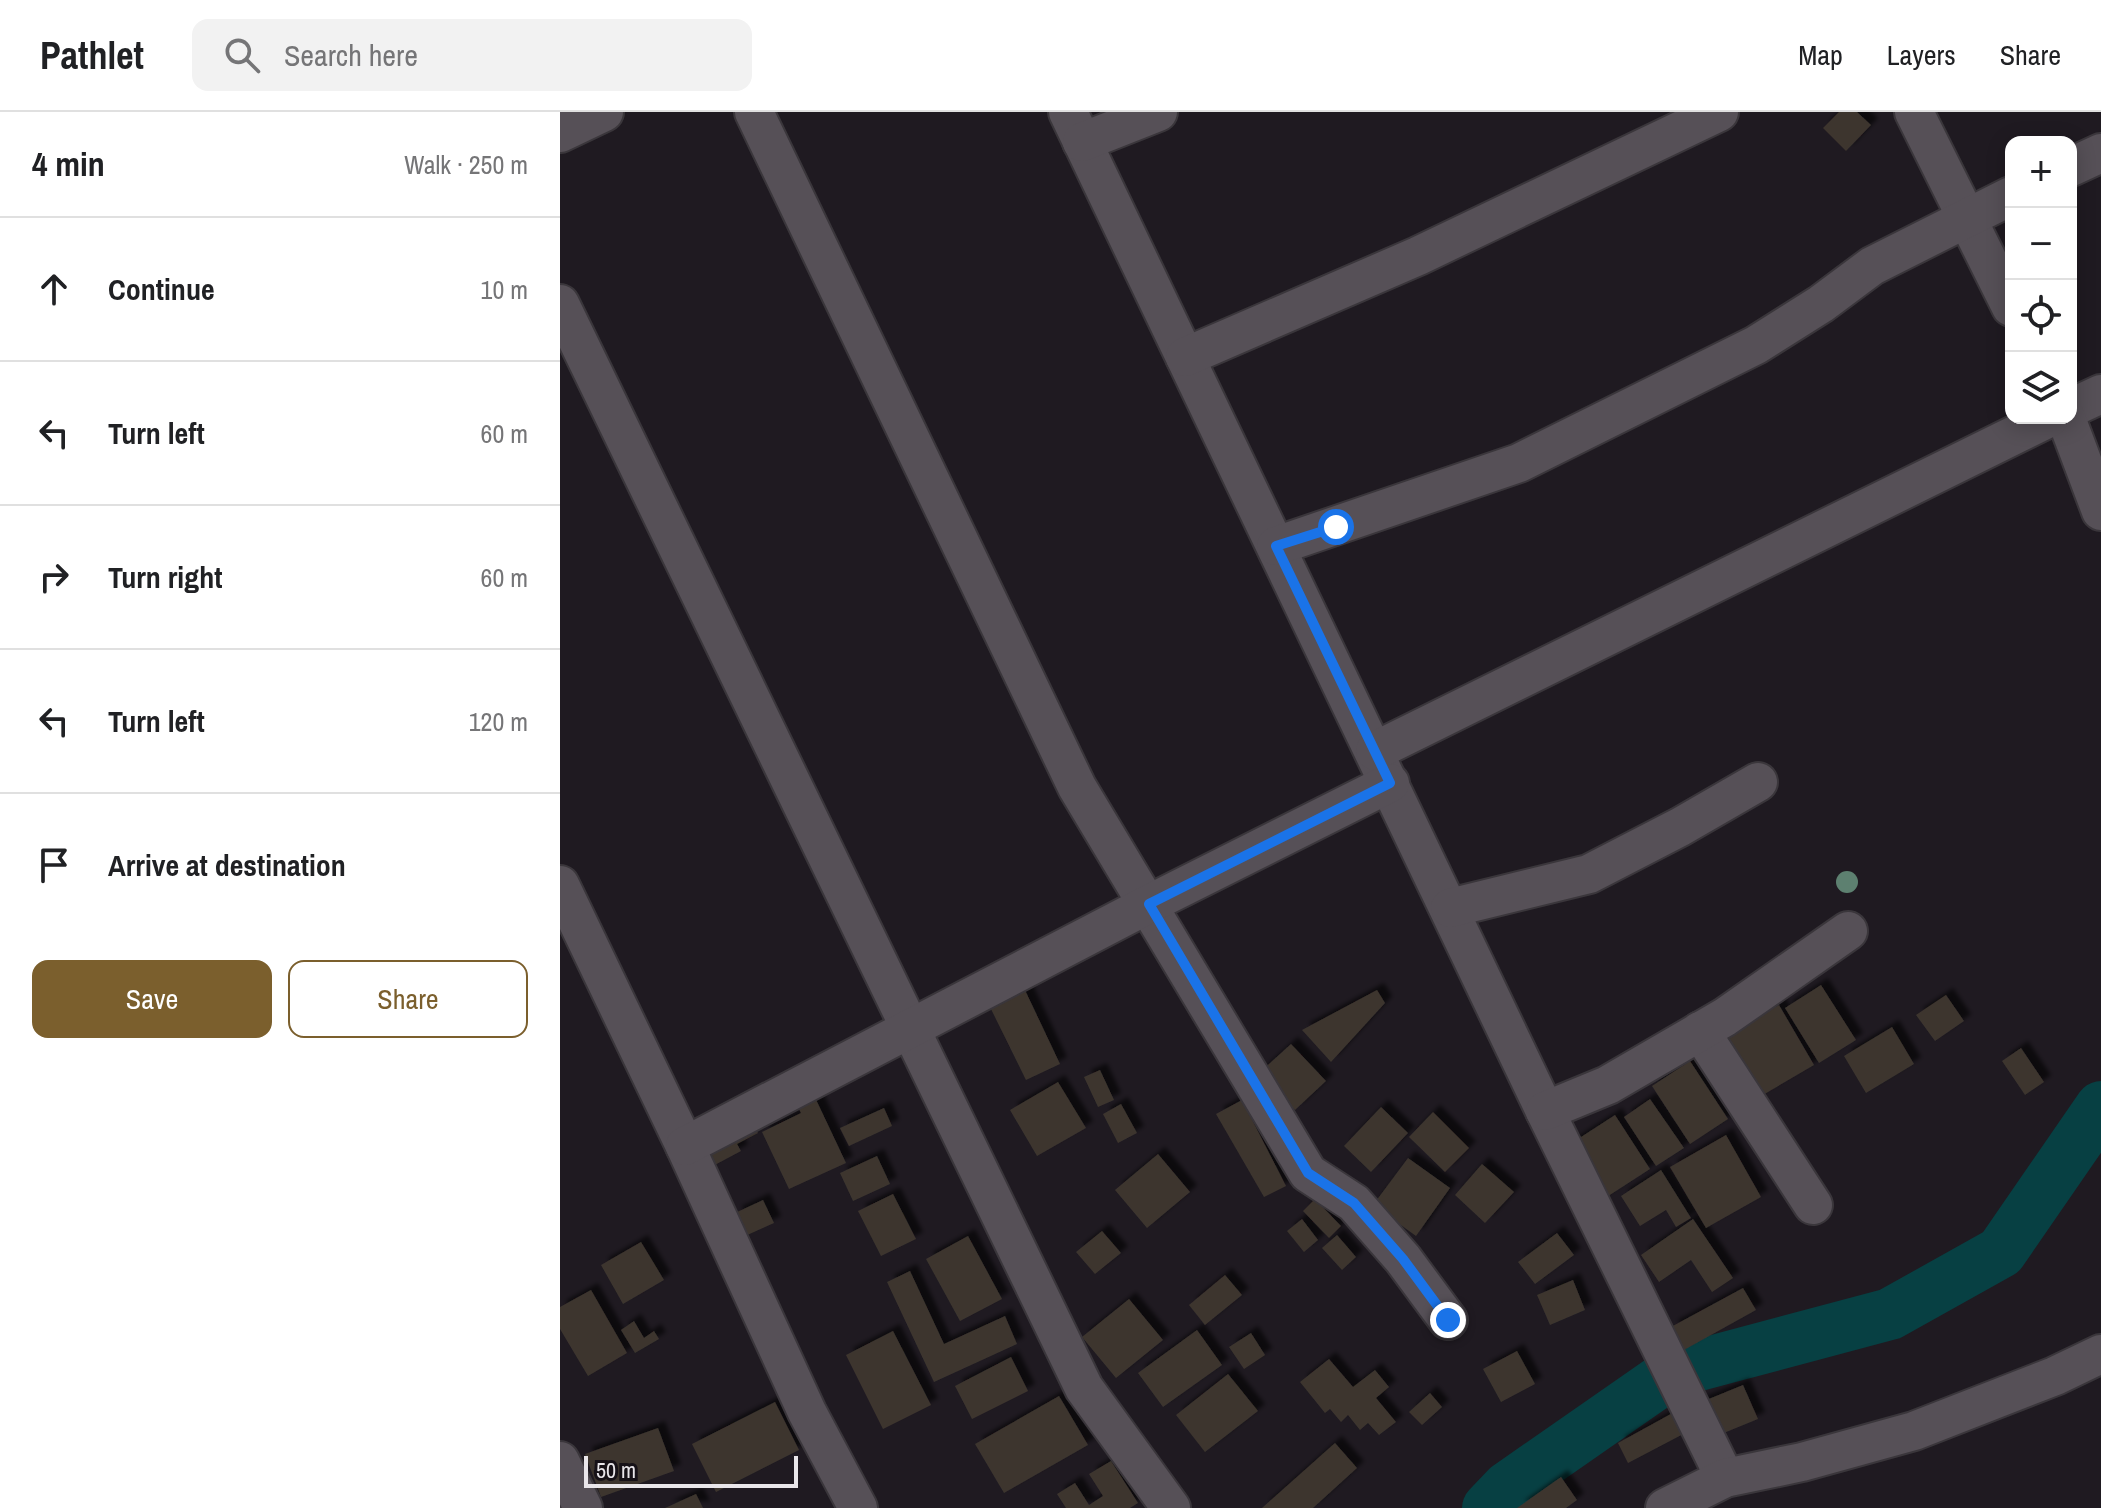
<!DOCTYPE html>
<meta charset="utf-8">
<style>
body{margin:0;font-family:"Archivo Narrow",sans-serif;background:#f2f2f2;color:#202124}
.controls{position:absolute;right:24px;top:24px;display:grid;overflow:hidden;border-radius:16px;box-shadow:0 4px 20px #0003}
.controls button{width:72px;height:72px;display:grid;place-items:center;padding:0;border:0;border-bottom:2px solid #e0e0e0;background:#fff;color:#202124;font:40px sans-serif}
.scale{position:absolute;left:24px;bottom:20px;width:214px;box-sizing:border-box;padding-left:8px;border:4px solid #e9e6ea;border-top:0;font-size:22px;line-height:28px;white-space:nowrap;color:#e9e6ea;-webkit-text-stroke:6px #161117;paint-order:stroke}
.stop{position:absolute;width:24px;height:24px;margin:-18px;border:6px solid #1a73e8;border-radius:50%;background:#fff}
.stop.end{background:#1a73e8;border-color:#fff;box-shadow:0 2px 8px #0008}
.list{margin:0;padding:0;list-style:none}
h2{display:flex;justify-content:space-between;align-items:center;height:104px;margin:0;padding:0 32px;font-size:34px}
h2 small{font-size:26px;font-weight:400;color:#757577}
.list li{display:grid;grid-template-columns:52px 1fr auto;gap:24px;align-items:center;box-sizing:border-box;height:144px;padding:0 32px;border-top:2px solid #e0e0e0}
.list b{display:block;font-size:30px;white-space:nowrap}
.list em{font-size:26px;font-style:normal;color:#757577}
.actions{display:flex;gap:16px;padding:24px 32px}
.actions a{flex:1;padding:18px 0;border:2px solid #7b5f2d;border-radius:16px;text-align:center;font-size:28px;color:#7b5f2d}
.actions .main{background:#7b5f2d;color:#fff}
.icon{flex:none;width:44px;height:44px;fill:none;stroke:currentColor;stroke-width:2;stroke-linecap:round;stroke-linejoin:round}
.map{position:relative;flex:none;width:1541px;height:1396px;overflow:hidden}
header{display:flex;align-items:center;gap:48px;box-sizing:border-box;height:112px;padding:0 40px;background:#fff;border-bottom:2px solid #e0e0e0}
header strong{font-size:38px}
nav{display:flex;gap:44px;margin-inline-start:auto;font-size:28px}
.search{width:560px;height:72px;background:#f2f2f2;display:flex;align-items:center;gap:20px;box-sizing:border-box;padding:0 28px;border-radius:16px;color:#757577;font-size:30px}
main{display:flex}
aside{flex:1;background:#fff}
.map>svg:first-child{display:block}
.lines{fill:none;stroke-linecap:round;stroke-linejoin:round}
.river{stroke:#074043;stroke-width:52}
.building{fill:#3c352f;filter:url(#shadow)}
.minor-casing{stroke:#3a363b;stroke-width:42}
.minor{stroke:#565057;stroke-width:38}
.tree{fill:#5d8070}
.route{stroke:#1a73e8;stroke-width:10}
</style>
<header>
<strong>Pathlet</strong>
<div class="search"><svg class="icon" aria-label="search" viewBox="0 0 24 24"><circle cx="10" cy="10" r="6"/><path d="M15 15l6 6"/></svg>Search here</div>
<nav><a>Map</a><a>Layers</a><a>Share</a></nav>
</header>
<main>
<aside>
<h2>4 min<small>Walk · 250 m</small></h2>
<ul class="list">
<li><svg class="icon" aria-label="ahead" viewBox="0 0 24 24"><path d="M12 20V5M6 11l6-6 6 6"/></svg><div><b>Continue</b></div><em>10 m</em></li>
<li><svg class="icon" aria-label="left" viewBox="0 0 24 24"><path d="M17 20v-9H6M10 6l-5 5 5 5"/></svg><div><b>Turn left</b></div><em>60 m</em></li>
<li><svg class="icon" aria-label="right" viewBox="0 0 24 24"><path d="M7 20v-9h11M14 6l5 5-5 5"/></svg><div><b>Turn right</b></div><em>60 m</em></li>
<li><svg class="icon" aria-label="left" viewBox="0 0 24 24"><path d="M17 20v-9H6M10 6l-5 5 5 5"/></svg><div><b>Turn left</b></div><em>120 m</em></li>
<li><svg class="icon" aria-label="arrive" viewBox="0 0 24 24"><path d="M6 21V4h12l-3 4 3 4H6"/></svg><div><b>Arrive at destination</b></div></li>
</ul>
<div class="actions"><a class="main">Save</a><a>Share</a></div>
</aside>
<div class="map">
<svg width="1541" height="1396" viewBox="0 0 1541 1396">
<defs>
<filter id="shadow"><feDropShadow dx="7" dy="-7" stdDeviation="2" flood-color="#0009"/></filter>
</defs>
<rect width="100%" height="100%" fill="#1f1a21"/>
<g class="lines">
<!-- river -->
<g class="river">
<polyline points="1124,1257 1330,1202 1441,1140 1541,995"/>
<polyline points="928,1396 948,1375 1106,1265"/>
</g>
</g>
<!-- building -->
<g class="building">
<polygon points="1279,0 1297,0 1311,13 1286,39 1263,16"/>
<polygon points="1261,873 1296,928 1259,951 1225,896"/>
<polygon points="464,876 500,952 466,968 429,893"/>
<polygon points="817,878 825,891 771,950 742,918"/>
<polygon points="1386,883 1404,909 1375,929 1356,903"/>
<polygon points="1219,893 1254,953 1196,987 1160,926"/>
<polygon points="1332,915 1354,952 1306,981 1284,944"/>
<polygon points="731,932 766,969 735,998 699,961"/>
<polygon points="1461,936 1484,970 1465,983 1442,949"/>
<polygon points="1130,949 1168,1007 1130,1032 1092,974"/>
<polygon points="540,958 554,988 538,995 524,965"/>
<polygon points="498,970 526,1016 477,1044 450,998"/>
<polygon points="251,977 286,1051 229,1077 202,1020 241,1001 233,985"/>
<polygon points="1090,987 1124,1036 1096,1054 1064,1005"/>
<polygon points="682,988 726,1074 704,1085 656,1002"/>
<polygon points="561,992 577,1021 558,1031 543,1002"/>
<polygon points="821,995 848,1021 811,1060 784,1034"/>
<polygon points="324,996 332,1014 289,1034 280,1016"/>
<polygon points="873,1000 909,1036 885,1060 849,1025"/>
<polygon points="1055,1003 1090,1057 1039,1090 1004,1036"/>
<polygon points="190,1007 198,1021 177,1032 181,1039 151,1055 140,1034"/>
<polygon points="1166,1023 1201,1085 1146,1116 1110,1055"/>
<polygon points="598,1042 630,1080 587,1116 555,1078"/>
<polygon points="317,1044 330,1072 293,1089 280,1061"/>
<polygon points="848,1046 890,1076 856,1124 813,1093"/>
<polygon points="922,1052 954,1080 925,1111 895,1083"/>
<polygon points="1101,1058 1131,1106 1116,1115 1106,1098 1080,1114 1061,1084"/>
<polygon points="333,1082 356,1127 321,1144 298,1099"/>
<polygon points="755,1087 781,1114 769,1126 743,1099"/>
<polygon points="203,1088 214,1111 185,1124 175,1101"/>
<polygon points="742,1107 758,1128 744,1140 727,1119"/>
<polygon points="1133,1107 1173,1166 1152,1180 1131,1148 1099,1170 1081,1143"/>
<polygon points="542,1119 561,1141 535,1162 516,1140"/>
<polygon points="997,1121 1014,1143 975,1172 958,1150"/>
<polygon points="777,1123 796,1145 782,1158 762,1136"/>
<polygon points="408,1124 442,1187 400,1209 366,1147"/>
<polygon points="81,1130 104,1168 63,1192 41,1153"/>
<polygon points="350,1159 384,1232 445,1204 457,1232 374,1270 327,1170"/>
<polygon points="665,1163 682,1183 645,1213 629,1193"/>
<polygon points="1013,1168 1025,1198 990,1213 977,1183"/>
<polygon points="1183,1176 1196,1198 1124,1238 1111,1215"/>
<polygon points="31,1178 67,1241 28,1264 0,1217 0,1195"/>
<polygon points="569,1187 603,1228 556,1266 522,1225"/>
<polygon points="74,1209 84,1226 94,1219 99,1227 75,1241 61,1218"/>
<polygon points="637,1218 662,1253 603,1295 578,1261"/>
<polygon points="333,1219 371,1293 323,1317 286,1243"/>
<polygon points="691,1221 705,1243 684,1257 669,1235"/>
<polygon points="957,1239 975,1272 941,1290 923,1257"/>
<polygon points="451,1245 468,1279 412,1307 395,1274"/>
<polygon points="769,1247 793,1275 815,1258 829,1275 816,1286 836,1310 819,1323 808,1311 800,1318 788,1303 781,1310 770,1297 765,1301 740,1270"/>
<polygon points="668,1262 698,1299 645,1340 616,1303"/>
<polygon points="1183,1273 1198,1307 1154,1325 1139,1291"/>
<polygon points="870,1281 882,1295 862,1313 849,1300"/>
<polygon points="499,1284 528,1333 444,1381 415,1332"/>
<polygon points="215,1290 239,1338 156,1380 132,1332"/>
<polygon points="1118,1298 1129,1319 1068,1351 1058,1331"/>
<polygon points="98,1316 114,1359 41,1385 25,1342"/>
<polygon points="775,1331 797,1356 753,1396 702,1396"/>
<polygon points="551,1349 578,1391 570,1396 506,1396 497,1382 515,1371 529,1393 543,1384 529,1362"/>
<polygon points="1001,1365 1017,1388 1006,1396 957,1396"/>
<polygon points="136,1382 143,1396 105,1396"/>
</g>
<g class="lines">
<defs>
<g id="minor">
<polyline points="194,0 517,675 748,1061 794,1091 843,1147 888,1208"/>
<polyline points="508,0 985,999 1165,1366"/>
<polyline points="1354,0 1451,195"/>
<polyline points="0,21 44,0"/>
<polyline points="522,30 598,0"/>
<polyline points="1511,55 1541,41"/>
<polyline points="0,192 524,1276 611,1396"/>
<polyline points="625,245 858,144 1159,0"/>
<polyline points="1511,296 1541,282"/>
<polyline points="1506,306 1541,399"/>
<polyline points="716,434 959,351 1196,233 1261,192 1312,154 1451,84"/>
<polyline points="815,639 1489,306"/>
<polyline points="0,773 125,1034 247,1300 298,1396"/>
<polyline points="890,796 1029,762 1120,715 1198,670"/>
<polyline points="1140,919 1253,1093"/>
<polyline points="985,999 1048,973 1165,905 1288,819"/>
<polyline points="125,1034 589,792 830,671"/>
<polyline points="0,1349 23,1396"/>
<polyline points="1105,1396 1165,1366 1242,1350 1354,1319 1495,1264 1541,1242"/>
</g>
</defs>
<!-- minor casing -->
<use href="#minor" class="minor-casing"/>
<!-- minor -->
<use href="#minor" class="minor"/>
</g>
<!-- trees -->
<circle class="tree" cx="1287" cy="770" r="11"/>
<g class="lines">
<!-- route -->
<polyline class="route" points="776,415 716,434 830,671 589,792 748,1061 794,1091 843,1147 888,1208"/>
</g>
</svg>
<div class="controls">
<button>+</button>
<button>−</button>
<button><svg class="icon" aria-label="locate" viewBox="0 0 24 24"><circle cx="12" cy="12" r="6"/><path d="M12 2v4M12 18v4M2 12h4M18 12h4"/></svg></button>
<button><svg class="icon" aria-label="layers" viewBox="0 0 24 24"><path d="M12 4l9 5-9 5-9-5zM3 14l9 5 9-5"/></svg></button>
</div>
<div class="scale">50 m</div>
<div class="stop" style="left:776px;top:415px"></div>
<div class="stop end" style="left:888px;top:1208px"></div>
</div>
</main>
